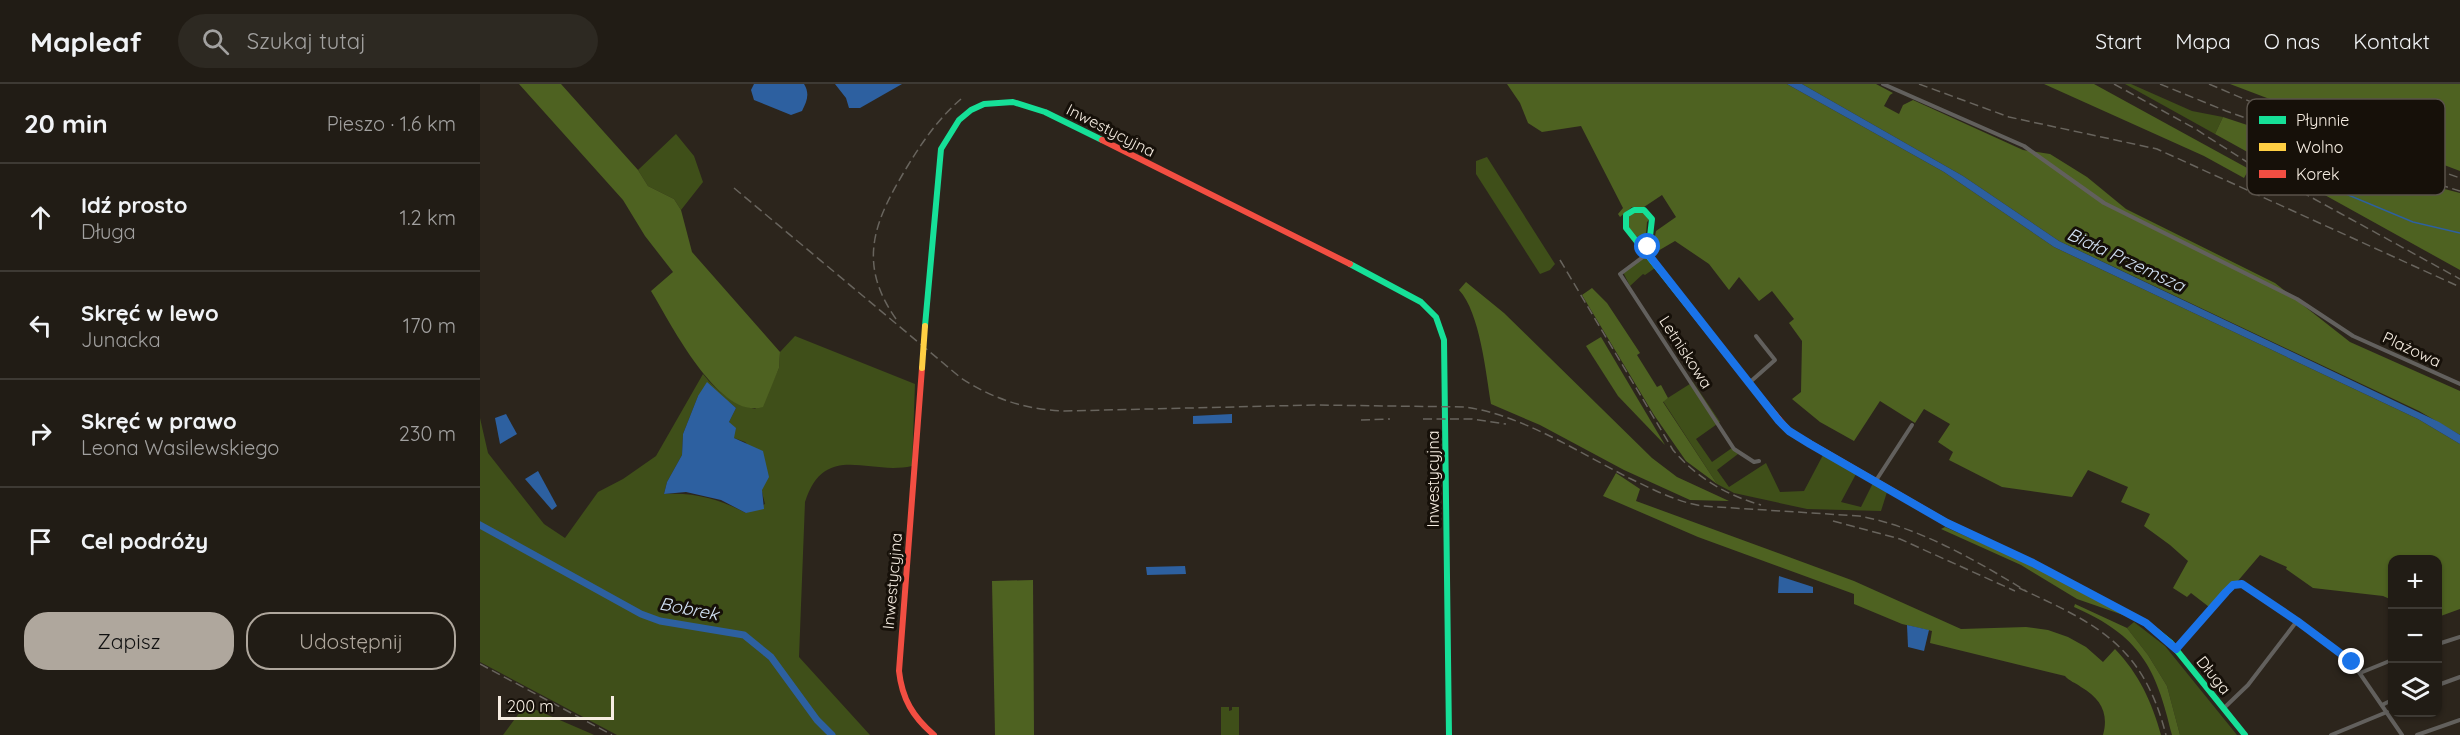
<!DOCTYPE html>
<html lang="pl">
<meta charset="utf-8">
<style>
body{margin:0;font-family:Quicksand,sans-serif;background:#2d2922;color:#f1f3f6}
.controls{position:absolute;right:18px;bottom:18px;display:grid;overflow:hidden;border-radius:12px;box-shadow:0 2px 4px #0004}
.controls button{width:54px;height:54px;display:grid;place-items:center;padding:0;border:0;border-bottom:2px solid #3e3a34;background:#211c15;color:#f1f3f6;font:30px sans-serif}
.scale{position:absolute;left:18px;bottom:15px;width:116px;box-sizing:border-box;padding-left:6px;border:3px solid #f6ede2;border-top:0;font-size:16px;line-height:21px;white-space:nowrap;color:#f6ede2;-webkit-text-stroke:4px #161009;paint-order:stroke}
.stop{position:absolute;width:18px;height:18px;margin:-14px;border:4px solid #1a73e8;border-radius:50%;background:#fff}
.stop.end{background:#1a73e8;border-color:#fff;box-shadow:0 2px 6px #0008}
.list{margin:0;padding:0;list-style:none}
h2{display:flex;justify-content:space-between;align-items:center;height:78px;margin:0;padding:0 24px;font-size:26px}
h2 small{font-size:20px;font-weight:400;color:#a2a1a0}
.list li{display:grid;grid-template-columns:39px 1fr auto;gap:18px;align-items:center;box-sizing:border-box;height:108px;padding:0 24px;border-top:2px solid #3e3a34}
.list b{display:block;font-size:22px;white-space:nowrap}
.list p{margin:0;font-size:20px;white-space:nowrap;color:#a2a1a0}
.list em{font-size:20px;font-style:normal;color:#a2a1a0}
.actions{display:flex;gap:12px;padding:18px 24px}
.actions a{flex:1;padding:14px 0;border:2px solid #afa79d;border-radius:24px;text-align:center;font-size:21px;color:#afa79d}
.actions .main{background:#afa79d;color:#111}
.icon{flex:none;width:33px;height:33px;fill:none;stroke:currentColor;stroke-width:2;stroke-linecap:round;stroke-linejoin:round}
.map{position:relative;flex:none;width:1980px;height:651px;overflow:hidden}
header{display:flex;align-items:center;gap:36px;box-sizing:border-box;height:84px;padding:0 30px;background:#211c15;border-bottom:2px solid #3e3a34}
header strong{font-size:28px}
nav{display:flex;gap:33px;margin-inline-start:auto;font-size:21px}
.search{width:420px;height:54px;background:#2d2922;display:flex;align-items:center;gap:15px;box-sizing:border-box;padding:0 21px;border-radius:33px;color:#a2a1a0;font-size:22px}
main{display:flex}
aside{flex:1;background:#211c15}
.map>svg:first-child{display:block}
.green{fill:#3f4f19;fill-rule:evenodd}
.forest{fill:#4e6221}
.water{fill:#2d60a0}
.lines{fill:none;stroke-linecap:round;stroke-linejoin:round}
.stream{stroke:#2d60a0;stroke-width:1.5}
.river{stroke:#2d60a0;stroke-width:7}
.street{stroke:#62605d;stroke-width:4}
.fast{stroke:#16e098;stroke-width:6}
.jam{stroke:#f24e42;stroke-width:6}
.rail{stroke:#68645d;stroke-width:1.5;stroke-dasharray:9 4.5;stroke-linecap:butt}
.slow-bridge{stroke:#ffcf43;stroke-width:6}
.route{stroke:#1a73e8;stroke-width:8}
.labels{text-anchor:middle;stroke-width:6;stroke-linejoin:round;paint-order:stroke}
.street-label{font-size:16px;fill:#f6ede2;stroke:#161009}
.water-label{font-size:18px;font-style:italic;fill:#d3e2f5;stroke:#161009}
.key{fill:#161009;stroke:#59524a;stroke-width:1.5}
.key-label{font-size:16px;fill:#f6ede2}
</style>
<header>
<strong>Mapleaf</strong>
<div class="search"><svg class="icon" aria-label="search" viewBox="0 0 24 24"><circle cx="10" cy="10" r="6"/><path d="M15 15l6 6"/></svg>Szukaj tutaj</div>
<nav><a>Start</a><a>Mapa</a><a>O nas</a><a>Kontakt</a></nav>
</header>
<main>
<aside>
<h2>20 min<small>Pieszo · 1.6 km</small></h2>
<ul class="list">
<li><svg class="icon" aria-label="ahead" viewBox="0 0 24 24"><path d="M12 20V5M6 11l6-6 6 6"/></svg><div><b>Idź prosto</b><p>Długa</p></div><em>1.2 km</em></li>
<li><svg class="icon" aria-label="left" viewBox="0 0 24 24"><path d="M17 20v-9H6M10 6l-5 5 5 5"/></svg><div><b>Skręć w lewo</b><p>Junacka</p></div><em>170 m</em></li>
<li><svg class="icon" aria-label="right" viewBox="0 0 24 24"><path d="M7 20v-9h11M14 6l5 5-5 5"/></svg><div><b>Skręć w prawo</b><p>Leona Wasilewskiego</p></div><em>230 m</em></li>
<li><svg class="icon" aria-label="arrive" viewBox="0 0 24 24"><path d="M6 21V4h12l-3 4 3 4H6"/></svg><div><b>Cel podróży</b></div></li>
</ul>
<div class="actions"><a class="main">Zapisz</a><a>Udostępnij</a></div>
</aside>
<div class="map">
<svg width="1980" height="651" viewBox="0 0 1980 651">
<rect width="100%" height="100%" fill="#2c251c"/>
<!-- green -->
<g class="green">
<polygon points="1645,0 1651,0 1712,27 1743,33 1735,50"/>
<polygon points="196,50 214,72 223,98 201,126 194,115 168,102 158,86"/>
<polygon points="1007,73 1075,180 1070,186 1060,190 996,90 996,77"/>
<polygon points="1167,172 1175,184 1165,191 1163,190 1150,202 1143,188"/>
<path d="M 315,252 L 435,300 L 432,382 C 388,392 345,357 325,418 L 319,573 L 390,651 L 137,651 L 0,578 L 0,334 L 8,369 L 64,440 L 85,454 L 118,408 L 143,395 L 176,372 L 223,290 C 237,308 254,320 275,325 L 285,315 L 299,284 L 300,268 ZM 218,312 L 249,318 L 256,324 L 249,338 L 254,354 L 265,358 L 271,364 L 285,420 L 266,429 C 239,415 215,408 184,410 L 187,398 L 202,371 L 203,350 Z"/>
<polygon points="1213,298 1240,338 1216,355 1232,378 1252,364 1258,370 1237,386 1249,403 1286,379 1300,408 1324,407 1343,371 1376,390 1361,418 1381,423 1393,399 1407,408 1401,427 1327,425 1254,409 1237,400 1183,317"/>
<polygon points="1654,538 1685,562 1757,651 1700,651 1687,602 1668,571 1647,544"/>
<polygon points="45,621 112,650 114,651 23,651"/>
<polygon points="741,623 749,623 749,627 752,626 752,623 759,623 759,651 741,651"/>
</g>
<!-- forest -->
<g class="forest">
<path d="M 39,0 L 81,0 L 158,86 L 168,102 L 194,115 L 201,126 L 212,168 L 300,268 L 299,284 L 283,323 C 239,337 190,238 171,207 L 193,188 L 165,152 L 143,116 Z"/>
<polygon points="1027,0 1307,0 1464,88 1574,163 1938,335 1980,360 1980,525 1958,533 1958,476 1912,476 1912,516 1903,512 1833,504 1806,485 1807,483 1780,471 1733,526 1711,509 1707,513 1693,504 1708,477 1690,461 1664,442 1670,430 1641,418 1648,403 1608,386 1592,413 1522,403 1469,376 1473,368 1458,358 1470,340 1444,325 1435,339 1400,317 1374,357 1340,338 1312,315 1321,308 1322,257 1309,239 1314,235 1292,207 1279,217 1259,193 1249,206 1229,180 1195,157 1171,171 1176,147 1196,133 1182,111 1164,123 1152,123 1140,133 1138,130 1143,124 1101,42 1062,48 1048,39 1040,19"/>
<polygon points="1322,0 1396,0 1413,9 1410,11 1404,22 1419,30 1423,21 1433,16 1543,66 1570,70 1607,93 1646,125 1795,199 1870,258 1980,307 1980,351 1939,327 1579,157 1483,92"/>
<polygon points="1564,0 1614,0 1769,85 1764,94 1724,72"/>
<polygon points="1750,0 1980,0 1980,87"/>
<polygon points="1743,33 1949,101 1980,109 1980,186 1735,50"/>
<polygon points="1153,128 1163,128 1169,136 1167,138 1165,162 1148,143 1148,134"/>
<path d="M 986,198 L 1024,229 L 1172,374 L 1197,393 L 1249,417 L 1210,416 L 1144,386 L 1060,341 L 1011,320 C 1006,290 1000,228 979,206 Z"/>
<polygon points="1112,204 1127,219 1160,269 1157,271 1177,303 1181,301 1188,314 1183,318 1237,400 1206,377 1174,331 1102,211"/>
<polygon points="1121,253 1185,361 1138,312 1106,262"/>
<path d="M 1136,389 L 1160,405 L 1156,417 L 1374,497 L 1481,545 L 1546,543 L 1568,546 L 1588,553 L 1606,563 L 1623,578 L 1635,565 C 1659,590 1672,618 1681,651 L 1623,651 C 1629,629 1621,615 1601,603 C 1596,599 1589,597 1585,592 L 1450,559 L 1452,547 L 1422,540 L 1374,520 L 1374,510 L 1218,453 L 1123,412 Z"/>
<polygon points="1465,443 1553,482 1646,532 1597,515 1541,481 1461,445"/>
<polygon points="553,496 554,651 515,651 512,497"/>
<path d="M 1595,520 L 1647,544 L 1668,571 L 1687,602 L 1700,651 L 1692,651 C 1676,583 1660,552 1594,523 Z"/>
</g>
<!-- water -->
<g class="water">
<path d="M 274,0 L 324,0 C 330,10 327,17 322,27 L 311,31 L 274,16 L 271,6 Z"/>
<polygon points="355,0 422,0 380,24 369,24 366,14"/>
<polygon points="1307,0 1322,0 1483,92 1579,157 1959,338 1980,351 1980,360 1938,335 1574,163 1464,88"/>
<polygon points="227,298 256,324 249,338 256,344 254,354 283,367 289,393 282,406 284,425 266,429 241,416 206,408 184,410 187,398 202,371 203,350 218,312"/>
<polygon points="26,330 37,350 20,360 15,334"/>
<polygon points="752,330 752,339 713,340 713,332"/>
<polygon points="58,387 77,422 72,426 45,395"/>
<polygon points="705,482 706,490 667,491 666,483"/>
<polygon points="1299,492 1333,503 1333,509 1298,509"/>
<polygon points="1427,541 1449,546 1444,567 1428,563"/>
</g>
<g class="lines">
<!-- stream -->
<polyline class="stream" points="1782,75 1933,138 1980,149"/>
<!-- river -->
<polyline class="river" points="0,441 161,530 180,537 264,551 291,573 337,636 352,651"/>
<!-- street -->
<g class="street">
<polyline points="1403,0 1544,62 1624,119 1817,215 1873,252 1980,300"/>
<polyline points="1167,170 1140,190 1254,365 1274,378 1279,377"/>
<polyline points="1269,299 1295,276 1276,252"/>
<polyline points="1395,398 1432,341"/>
<polyline points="1958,560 1980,553"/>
<polyline points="1696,565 1746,508 1753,501 1762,500 1817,537 1872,578 1922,651"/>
<polyline points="1880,589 1912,576"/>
<polyline points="1958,601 1980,593"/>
<polyline points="1902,621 1912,616"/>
<polyline points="1744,624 1768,601 1817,537"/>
<polyline points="1851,651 1907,628"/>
<polyline points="1937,651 1980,636"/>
</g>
<!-- fast -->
<g class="fast">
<polyline points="1168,170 1172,135 1164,126 1154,126 1146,131 1146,144 1273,304"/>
<polyline points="870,180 941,218 956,233 964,256 969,651"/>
<polyline points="445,242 461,65 479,36 491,26 504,20 533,18 565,28 622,56"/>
<polyline points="1675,546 1690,558 1765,651"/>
</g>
<!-- jam -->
<g class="jam">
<polyline points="622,56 870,180"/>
<path d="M 442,284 L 419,587 C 422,615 433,633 454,651"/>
<polyline points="1273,304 1309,347 1468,439 1553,479 1666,539 1675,546"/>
</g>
<!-- rail -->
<g class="rail">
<polyline points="1439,0 1529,33 1677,65 1980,203"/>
<polyline points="1634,0 1714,44 1767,78 1980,195"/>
<polyline points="1680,0 1746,27 1902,83 1980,107"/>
<polyline points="1729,0 1804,32 1980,94"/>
<path d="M 254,104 L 481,294 C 513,315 547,326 585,327 L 835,321 L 985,323 C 1042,331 1098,368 1149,394 C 1172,405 1197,418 1222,422 L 1379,432 C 1439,443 1495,476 1546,507"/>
<path d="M 1080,176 L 1193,366 C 1217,394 1246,411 1281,421"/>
<path d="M 416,235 C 376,178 395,136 427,83 C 443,57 458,35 481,15"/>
<polyline points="943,335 992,335 1026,340"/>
<polyline points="881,336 910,335"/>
<polyline points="1353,437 1420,455 1535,507"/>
<path d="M 1539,504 C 1617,540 1663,561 1686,651"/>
<polyline points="0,580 132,651"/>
</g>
<!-- slow-bridge -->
<polyline class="slow-bridge" points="442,284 445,242"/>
</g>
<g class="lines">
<!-- route -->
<polyline class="route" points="1168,163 1168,170 1299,337 1309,347 1330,360 1467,439 1553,479 1666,539 1696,565 1746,508 1753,501 1762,500 1817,537 1872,578"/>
</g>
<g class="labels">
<!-- street labels -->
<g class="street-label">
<text transform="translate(631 46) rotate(27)" y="6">Inwestycyjna</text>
<text transform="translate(1932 265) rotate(25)" y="6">Plażowa</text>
<text transform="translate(1206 268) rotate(57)" y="6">Letniskowa</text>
<text transform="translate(953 395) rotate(-90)" y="6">Inwestycyjna</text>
<text transform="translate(412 497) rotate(-85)" y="6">Inwestycyjna</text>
<text transform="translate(1734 591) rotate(51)" y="6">Długa</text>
</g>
<!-- water labels -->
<g class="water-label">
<text transform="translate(1646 176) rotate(25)" y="6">Biała Przemsza</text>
<text transform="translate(209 525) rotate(11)" y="6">Bobrek</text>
</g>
</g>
<!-- legend -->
<rect x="1767" y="15" width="198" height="96" rx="9" class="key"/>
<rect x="1779" y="32" width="27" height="8" fill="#16e098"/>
<rect x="1779" y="59" width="27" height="8" fill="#ffcf43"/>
<rect x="1779" y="86" width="27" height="8" fill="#f24e42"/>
<g class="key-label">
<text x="1816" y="42">Płynnie</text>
<text x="1816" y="69">Wolno</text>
<text x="1816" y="96">Korek</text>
</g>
</svg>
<div class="controls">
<button>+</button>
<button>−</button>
<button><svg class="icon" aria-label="layers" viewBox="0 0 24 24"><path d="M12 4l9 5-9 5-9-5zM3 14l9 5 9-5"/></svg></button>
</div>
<div class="scale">200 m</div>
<div class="stop" style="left:1168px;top:163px"></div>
<div class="stop end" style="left:1872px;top:578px"></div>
</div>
</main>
